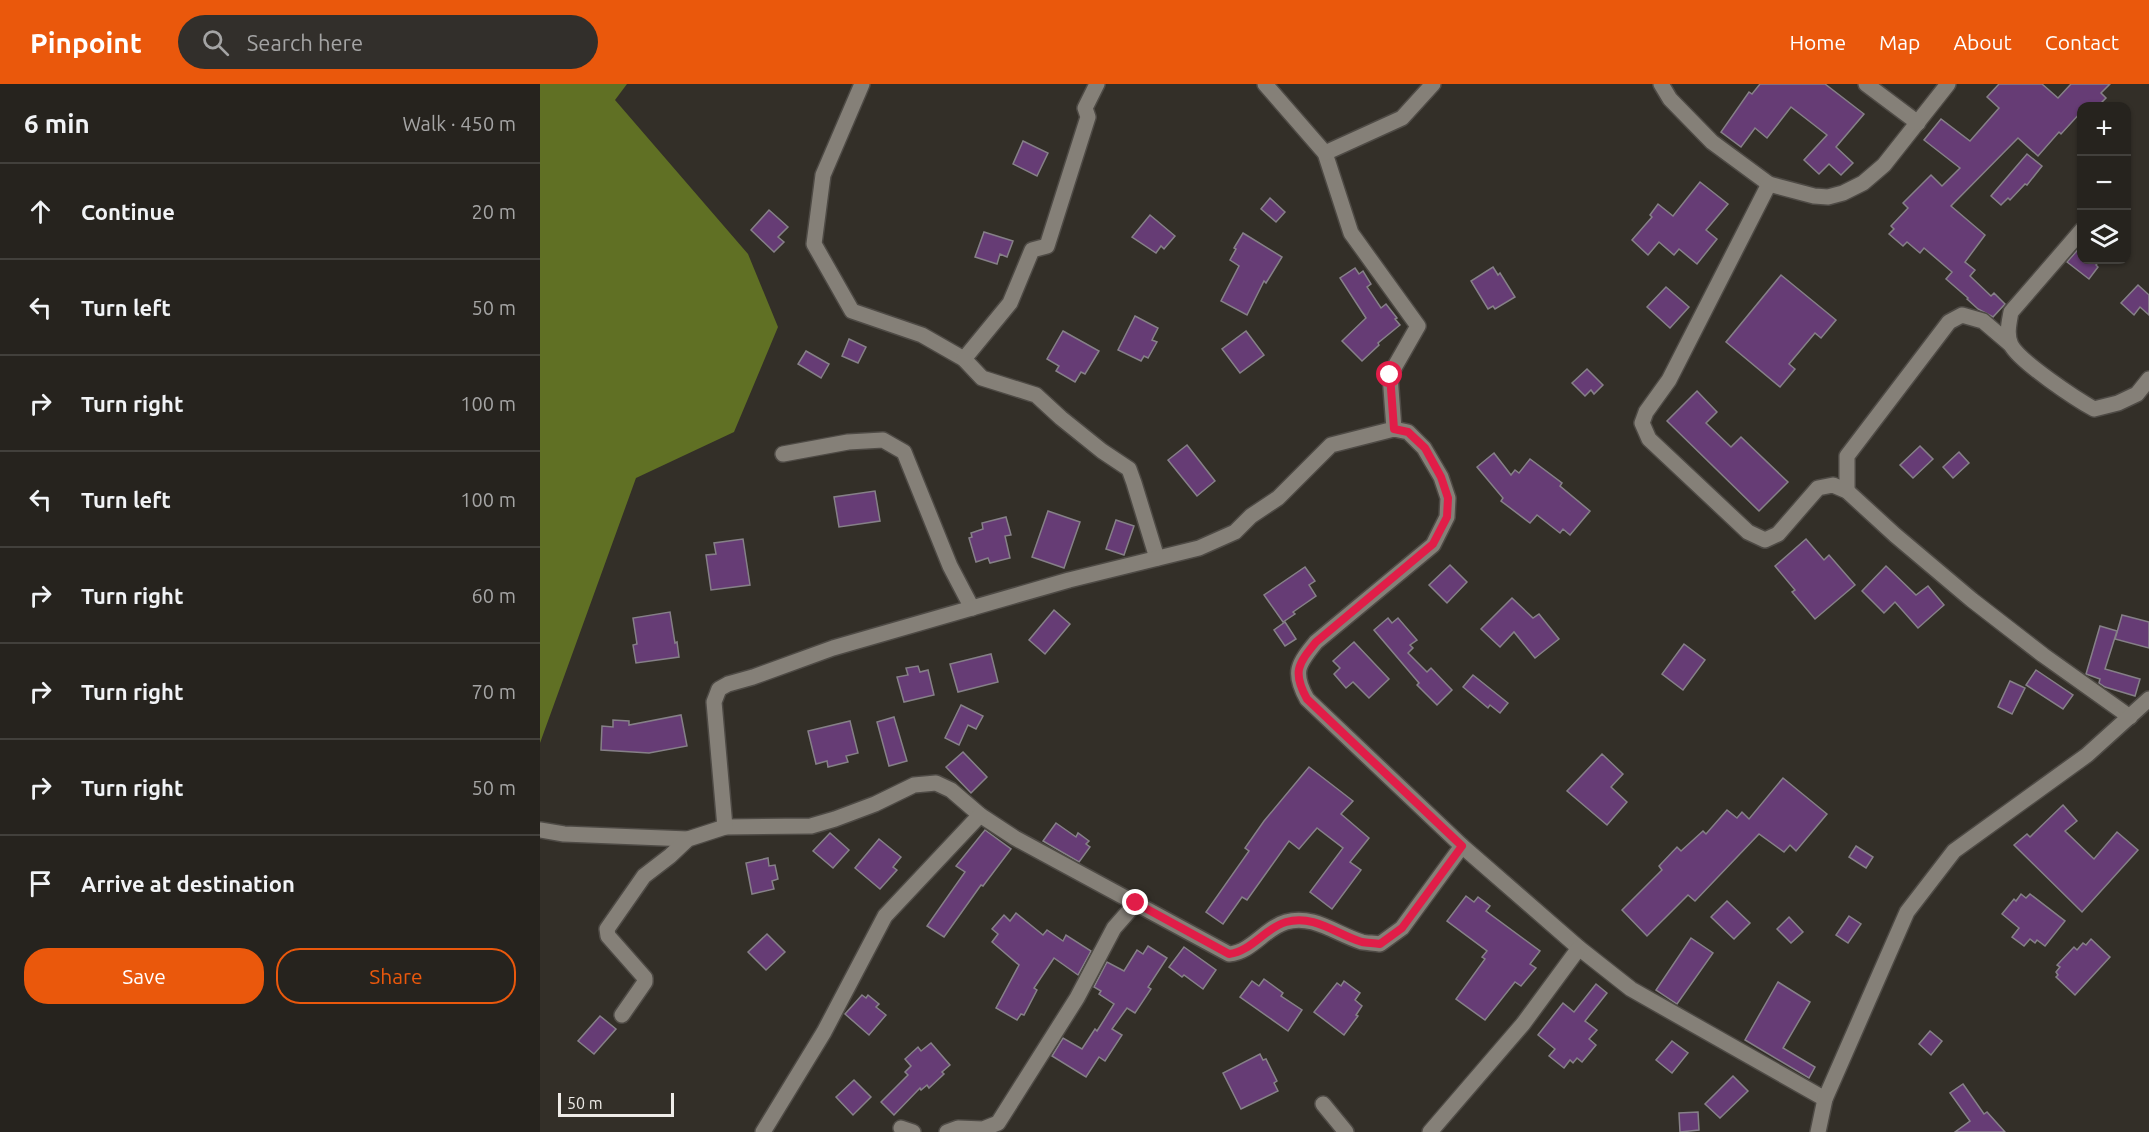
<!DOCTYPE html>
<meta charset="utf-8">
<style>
body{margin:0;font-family:Ubuntu,sans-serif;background:#322f2b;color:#f1f3f6}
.controls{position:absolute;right:18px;top:18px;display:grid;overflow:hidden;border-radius:12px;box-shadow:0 2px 4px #0004}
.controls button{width:54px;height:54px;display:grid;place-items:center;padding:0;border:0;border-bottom:2px solid #42403c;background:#26231e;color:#f1f3f6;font:30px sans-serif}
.scale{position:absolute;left:18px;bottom:15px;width:116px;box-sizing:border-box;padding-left:6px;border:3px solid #efece8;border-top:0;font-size:16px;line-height:21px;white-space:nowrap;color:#efece8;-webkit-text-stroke:4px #332f28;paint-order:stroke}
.stop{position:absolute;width:18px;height:18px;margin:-14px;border:4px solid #e11d48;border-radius:50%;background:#fff}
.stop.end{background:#e11d48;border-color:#fff;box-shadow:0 2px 6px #0008}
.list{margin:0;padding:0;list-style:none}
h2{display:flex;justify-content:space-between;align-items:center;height:78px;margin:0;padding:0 24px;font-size:26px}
h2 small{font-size:20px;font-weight:400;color:#a4a4a4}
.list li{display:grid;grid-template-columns:39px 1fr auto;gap:18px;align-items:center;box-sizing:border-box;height:96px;padding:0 24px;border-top:2px solid #42403c}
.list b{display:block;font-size:22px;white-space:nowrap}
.list em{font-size:20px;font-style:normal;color:#a4a4a4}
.actions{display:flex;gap:12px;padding:18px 24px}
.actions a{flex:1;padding:14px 0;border:2px solid #ea580c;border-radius:24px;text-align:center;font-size:21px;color:#ea580c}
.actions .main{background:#ea580c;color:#fff}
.icon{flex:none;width:33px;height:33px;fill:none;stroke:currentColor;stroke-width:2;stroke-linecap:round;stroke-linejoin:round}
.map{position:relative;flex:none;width:1609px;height:1048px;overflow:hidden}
header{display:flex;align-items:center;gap:36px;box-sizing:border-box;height:84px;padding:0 30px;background:#ea580c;color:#fff}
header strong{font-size:28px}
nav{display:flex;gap:33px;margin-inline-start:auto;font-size:21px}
.search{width:420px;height:54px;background:#322f2b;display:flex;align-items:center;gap:15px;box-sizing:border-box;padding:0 21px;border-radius:33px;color:#a4a4a4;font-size:22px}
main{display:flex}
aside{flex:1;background:#26231e}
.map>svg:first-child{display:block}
.forest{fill:#607024}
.building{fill:#663c75;stroke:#868088;stroke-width:1.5}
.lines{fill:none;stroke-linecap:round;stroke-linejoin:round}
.minor-casing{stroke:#4e4a45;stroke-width:18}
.minor{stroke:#858078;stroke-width:15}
.route{stroke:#e11d48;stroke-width:8}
</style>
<header>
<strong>Pinpoint</strong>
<div class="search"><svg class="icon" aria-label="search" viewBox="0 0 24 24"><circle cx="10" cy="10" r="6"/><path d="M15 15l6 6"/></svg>Search here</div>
<nav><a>Home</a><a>Map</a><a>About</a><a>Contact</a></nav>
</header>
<main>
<aside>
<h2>6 min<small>Walk · 450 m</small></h2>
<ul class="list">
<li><svg class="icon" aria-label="ahead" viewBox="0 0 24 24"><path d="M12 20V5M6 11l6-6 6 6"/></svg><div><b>Continue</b></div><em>20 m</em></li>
<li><svg class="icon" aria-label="left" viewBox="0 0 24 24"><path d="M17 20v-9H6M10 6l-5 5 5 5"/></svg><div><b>Turn left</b></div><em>50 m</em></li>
<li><svg class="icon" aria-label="right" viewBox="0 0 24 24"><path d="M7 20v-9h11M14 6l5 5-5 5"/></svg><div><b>Turn right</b></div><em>100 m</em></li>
<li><svg class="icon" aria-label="left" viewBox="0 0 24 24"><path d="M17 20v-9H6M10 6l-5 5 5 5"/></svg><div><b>Turn left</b></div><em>100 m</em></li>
<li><svg class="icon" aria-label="right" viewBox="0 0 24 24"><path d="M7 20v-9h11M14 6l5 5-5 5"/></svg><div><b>Turn right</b></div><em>60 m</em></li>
<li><svg class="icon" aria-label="right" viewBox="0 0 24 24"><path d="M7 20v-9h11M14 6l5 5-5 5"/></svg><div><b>Turn right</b></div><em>70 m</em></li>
<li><svg class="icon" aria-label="right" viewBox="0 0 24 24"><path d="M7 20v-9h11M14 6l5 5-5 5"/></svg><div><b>Turn right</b></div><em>50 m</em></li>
<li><svg class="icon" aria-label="arrive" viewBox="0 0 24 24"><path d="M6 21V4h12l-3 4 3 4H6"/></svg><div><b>Arrive at destination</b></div></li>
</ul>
<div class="actions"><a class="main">Save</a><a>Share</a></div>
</aside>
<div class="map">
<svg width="1609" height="1048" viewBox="0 0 1609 1048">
<rect width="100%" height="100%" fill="#332f28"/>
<!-- forest -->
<polygon class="forest" points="0,0 87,0 75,16 208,170 238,243 194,348 96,394 0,659"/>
<!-- building -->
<g class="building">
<polygon points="1220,0 1285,0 1324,30 1296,63 1313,79 1301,91 1289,80 1279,90 1264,76 1287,51 1251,23 1227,54 1215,44 1201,63 1181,48 1209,8 1212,10"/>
<polygon points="1459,0 1502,0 1518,14 1531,0 1570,0 1561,9 1566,14 1558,22 1542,22 1542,27 1521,50 1519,48 1498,72 1478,54 1411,122 1445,151 1425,178 1435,186 1430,192 1451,212 1454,209 1465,220 1453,233 1438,225 1427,215 1428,214 1406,195 1412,188 1384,164 1380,169 1367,158 1363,162 1349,150 1354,145 1351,142 1368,124 1363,119 1391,91 1402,102 1420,84 1384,56 1401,35 1430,57 1459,24 1447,13"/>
<polygon points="483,57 508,69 497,92 473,80"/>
<polygon points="1487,70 1502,82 1487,101 1485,100 1470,116 1468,114 1461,121 1451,112"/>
<polygon points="1160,98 1188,120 1166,146 1177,155 1157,180 1139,165 1134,171 1119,158 1108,171 1092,156 1112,133 1110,131 1118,120 1133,132"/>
<polygon points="730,114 745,128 736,138 721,125"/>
<polygon points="229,126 248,143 238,153 244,158 234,168 211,146"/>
<polygon points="610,131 635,152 624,165 621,162 616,169 592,153"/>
<polygon points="444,148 473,157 467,173 460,170 457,180 435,173"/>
<polygon points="703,149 742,173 726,199 724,197 707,231 681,217 699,182 690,176 696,165 694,164"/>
<polygon points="1542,161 1542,176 1560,176 1556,181 1558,183 1549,195 1527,178"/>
<polygon points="953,183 958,191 960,189 975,213 955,225 953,222 948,225 931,197"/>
<polygon points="815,184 819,190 823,187 831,200 827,203 841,224 846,220 857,234 855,235 860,241 838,259 839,261 822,277 802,257 826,234 800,194"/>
<polygon points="1241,191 1296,236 1281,254 1275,249 1249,280 1255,285 1240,303 1186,258"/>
<polygon points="1598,201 1609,211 1609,231 1600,223 1594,231 1581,219"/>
<polygon points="1126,203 1149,223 1130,244 1107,223"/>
<polygon points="595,232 618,244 612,256 617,258 608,274 604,272 601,277 578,266"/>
<polygon points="523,247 559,267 545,290 541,288 535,298 516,287 519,282 507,275"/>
<polygon points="706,247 724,271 700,289 682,265"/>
<polygon points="309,255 326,263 318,279 302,272"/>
<polygon points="266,267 289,280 281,294 258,280"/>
<polygon points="1047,285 1063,301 1054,310 1051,306 1045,312 1032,299"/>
<polygon points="1157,307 1177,328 1166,339 1191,363 1201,353 1248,398 1219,427 1127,337"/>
<polygon points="647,361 675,397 657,412 628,376"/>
<polygon points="1380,362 1393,375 1373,394 1360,381"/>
<polygon points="1419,368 1429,379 1413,394 1403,383"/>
<polygon points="954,369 971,391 975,386 979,389 990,375 1022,399 1020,402 1050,427 1030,451 1023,445 1020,449 997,431 990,439 961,417 963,414 937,383"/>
<polygon points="335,407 340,437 299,443 294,413"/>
<polygon points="508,427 540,438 524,484 492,473"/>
<polygon points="466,433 471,451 465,452 470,474 450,479 448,474 436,478 429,454 432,453 431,449 443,445 442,439"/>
<polygon points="576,436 594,442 584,471 566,465"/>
<polygon points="203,455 210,501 171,506 166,471 176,470 174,459"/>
<polygon points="1266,455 1284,476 1289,471 1315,501 1275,535 1252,508 1255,506 1235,482"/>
<polygon points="910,481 927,498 907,519 889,501"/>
<polygon points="1346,482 1376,511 1388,502 1404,521 1378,544 1355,518 1344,529 1322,507"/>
<polygon points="765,483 775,497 769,501 776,512 753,528 755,530 743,538 724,511"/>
<polygon points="972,514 993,534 999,530 1019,555 995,574 974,548 960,563 941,545"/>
<polygon points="514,526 530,540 505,570 489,556"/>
<polygon points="130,528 135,559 137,558 139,573 96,579 93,561 97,560 93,534"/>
<polygon points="1582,531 1609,538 1609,564 1575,555"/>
<polygon points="848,534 852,539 858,534 877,556 870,561 873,564 868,569 887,588 891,584 912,606 897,621 877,601 879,599 834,546"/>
<polygon points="745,538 756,555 745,562 734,546"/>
<polygon points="1560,542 1577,547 1565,585 1600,595 1595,612 1565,603 1559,599 1560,595 1546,590"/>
<polygon points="814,558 849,595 829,614 813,598 806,604 794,590 800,584 793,577"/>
<polygon points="1144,560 1165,576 1143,606 1122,590"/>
<polygon points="451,570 458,598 418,608 410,580"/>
<polygon points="378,582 380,588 388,586 394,611 364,618 357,593 368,591 366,584"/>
<polygon points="1496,586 1533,611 1523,625 1486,601"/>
<polygon points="933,591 968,619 960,629 950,621 948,624 923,603"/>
<polygon points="1470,597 1485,604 1472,630 1458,623"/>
<polygon points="421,621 443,632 436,645 428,641 419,661 405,654"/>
<polygon points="141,631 147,662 109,669 61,666 62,642 73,643 73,636 89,637 89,641"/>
<polygon points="354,633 367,677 349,682 337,638"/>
<polygon points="310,637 318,669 306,672 308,678 288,683 287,677 276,680 268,647"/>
<polygon points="423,668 447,693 431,709 406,683"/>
<polygon points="1062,670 1083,690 1071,703 1087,718 1067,741 1027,707"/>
<polygon points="769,683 813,717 801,730 829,754 810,778 821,786 792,825 770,808 803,764 777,744 759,765 749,757 707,816 702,813 683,840 666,828 709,767 705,764 724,737"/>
<polygon points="1243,694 1287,730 1256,767 1250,761 1244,768 1219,750 1155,817 1148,811 1107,852 1082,826 1122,786 1119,782 1137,763 1141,767 1163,747 1166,750 1187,726 1197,734 1202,728 1209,735"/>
<polygon points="1523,721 1537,737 1525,747 1554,775 1577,748 1598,766 1542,828 1474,761 1487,750 1490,753"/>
<polygon points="516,739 536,753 538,749 549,757 546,760 550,763 539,778 503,757"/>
<polygon points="445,746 471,765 443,802 441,801 404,853 387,842 425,788 416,782"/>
<polygon points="290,749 309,766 293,784 273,767"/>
<polygon points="339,755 361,773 353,783 357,786 340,805 315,784"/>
<polygon points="1316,762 1333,773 1326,784 1309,773"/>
<polygon points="228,774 229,782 235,781 238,795 232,797 234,805 212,810 206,779"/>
<polygon points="1481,810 1486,814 1490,810 1525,837 1505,862 1497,856 1495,859 1490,855 1484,862 1472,853 1479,844 1462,830 1474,815 1476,817"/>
<polygon points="926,812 934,818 938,813 950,822 946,827 1000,867 990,880 996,884 981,902 975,898 945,936 916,915 945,875 942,873 947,867 907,837"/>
<polygon points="1187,817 1210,839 1194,855 1171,833"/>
<polygon points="476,829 503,851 507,846 523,857 526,851 551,867 538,891 514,874 494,904 497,906 484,931 481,930 477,936 456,924 479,881 452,858 458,850 452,845 464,831 470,837"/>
<polygon points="1309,832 1321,840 1308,859 1296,851"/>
<polygon points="1249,833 1263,848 1251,859 1237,845"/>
<polygon points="227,850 245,868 226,886 208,868"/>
<polygon points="1151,854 1173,869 1137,920 1116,906"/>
<polygon points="1551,855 1570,873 1535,911 1516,893 1518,891 1516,888 1520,883 1517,881 1534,863 1537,866 1543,859 1546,861"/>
<polygon points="608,862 627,874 608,903 611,905 595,929 587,924 572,945 582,951 565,977 559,973 546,993 512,972 523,954 542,965 555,945 557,947 574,920 559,910 561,907 554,903 567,878 584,887 597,866 603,870"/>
<polygon points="644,863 676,886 663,905 644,891 642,893 629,883"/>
<polygon points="724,895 743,909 741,912 762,926 748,947 700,913 712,897 719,902"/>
<polygon points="804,897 820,909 815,916 822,922 816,931 818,932 804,951 774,928 797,899 801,902"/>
<polygon points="1238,898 1270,918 1243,964 1275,983 1269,994 1205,956"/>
<polygon points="1056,900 1067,909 1045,937 1057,946 1049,955 1056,961 1042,978 1037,974 1033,979 1030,976 1024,984 1009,972 1015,965 998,951 1023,919 1034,928"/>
<polygon points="322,911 326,914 328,911 339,920 336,923 346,931 329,951 305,930"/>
<polygon points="60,932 76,945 54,970 38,957"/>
<polygon points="1390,947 1402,957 1391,971 1379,960"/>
<polygon points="1132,957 1148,969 1132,989 1116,976"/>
<polygon points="391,959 410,981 402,988 404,990 389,1004 387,1001 381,1006 380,1004 354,1031 341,1018 368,991 365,988 371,982 365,975 378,963 381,967"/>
<polygon points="720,970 723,976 726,975 737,997 734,999 738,1007 701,1025 683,989"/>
<polygon points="1193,992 1208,1007 1180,1034 1165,1020"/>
<polygon points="314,996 331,1013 313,1031 296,1013"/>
<polygon points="1423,1000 1444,1030 1447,1028 1465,1048 1415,1048 1430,1037 1410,1009"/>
<polygon points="1158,1028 1159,1046 1140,1048 1139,1029"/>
</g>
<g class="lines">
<defs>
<g id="minor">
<polyline points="322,0 283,91 274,160 312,227 382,251 424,275 442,294 496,311 521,334 562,367 589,385 594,399 617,474"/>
<polyline points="725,0 785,69 811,149 878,242 850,291 854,345"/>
<polyline points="1121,0 1130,15 1172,58 1229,100 1274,112 1288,113 1303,109 1323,99 1344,81 1408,0"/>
<polyline points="1326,0 1378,39"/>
<polyline points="785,69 862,34 893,0"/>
<polyline points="1229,100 1129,296 1106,328 1102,339 1109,355 1208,448 1225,456 1238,450 1278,404 1293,401 1307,407 1355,451 1432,516 1503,571 1590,633"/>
<path d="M 1542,146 L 1471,228 C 1469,239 1466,251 1471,261 C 1480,278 1536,315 1554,325 L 1578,319 L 1597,310 L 1609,295"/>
<polyline points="424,275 470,219 492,166 507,162 548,33 545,24 557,0"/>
<polyline points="243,370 308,358 343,356 364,368 410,482 432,524"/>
<polyline points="1307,407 1307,372 1409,238 1422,231 1443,237 1470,260"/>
<path d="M 185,743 L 271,742 L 295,735 L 335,720 L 374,701 L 396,699 L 411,706 L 440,731 L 475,754 L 689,870 C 712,868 725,844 746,838 C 773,830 796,850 822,858 C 827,859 834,859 840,860 L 862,844 L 922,762"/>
<polyline points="0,746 24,750 148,755"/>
<path d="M 82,931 L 105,898 L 105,894 L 68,852 L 67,845 L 104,792 L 130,772 L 148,755 L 185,743 L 174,618 L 179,605 L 188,600 L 213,593 L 293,564 L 529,496 L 659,464 L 695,448 L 711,432 L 738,414 L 791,361 L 854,345 L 868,348 L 884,364 L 901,393 L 908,414 L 907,433 L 893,461 L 776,558 C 758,580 752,588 767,615 L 922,762 L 1039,864 L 1091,905 L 1285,1015"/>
<polyline points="783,1020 806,1048"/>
<polyline points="361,1044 373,1048"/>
<polyline points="223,1048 284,948 345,832 440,731"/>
<polyline points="407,1048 418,1044 443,1045 458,1039 537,914 574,844 596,819"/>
<polyline points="890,1048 983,940 1039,864"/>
<polyline points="1278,1048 1285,1015 1367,828 1414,767 1547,671 1609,615"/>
</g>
</defs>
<!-- minor casing -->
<use href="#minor" class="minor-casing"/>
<!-- minor -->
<use href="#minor" class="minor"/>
</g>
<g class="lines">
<!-- route -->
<path class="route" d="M 596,819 L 689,870 C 712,867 725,844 746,838 C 774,830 796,850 822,858 C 827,859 834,859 840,860 L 862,844 L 922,762 L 767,615 C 752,588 758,580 776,558 L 893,460 L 907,433 L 908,414 L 901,393 L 885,364 L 868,348 L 854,345 L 850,291"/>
</g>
</svg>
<div class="controls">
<button>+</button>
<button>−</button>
<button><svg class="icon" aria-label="layers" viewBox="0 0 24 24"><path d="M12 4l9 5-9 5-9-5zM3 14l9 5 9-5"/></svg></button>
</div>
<div class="scale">50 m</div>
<div class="stop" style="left:850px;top:291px"></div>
<div class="stop end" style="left:596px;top:819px"></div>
</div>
</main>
